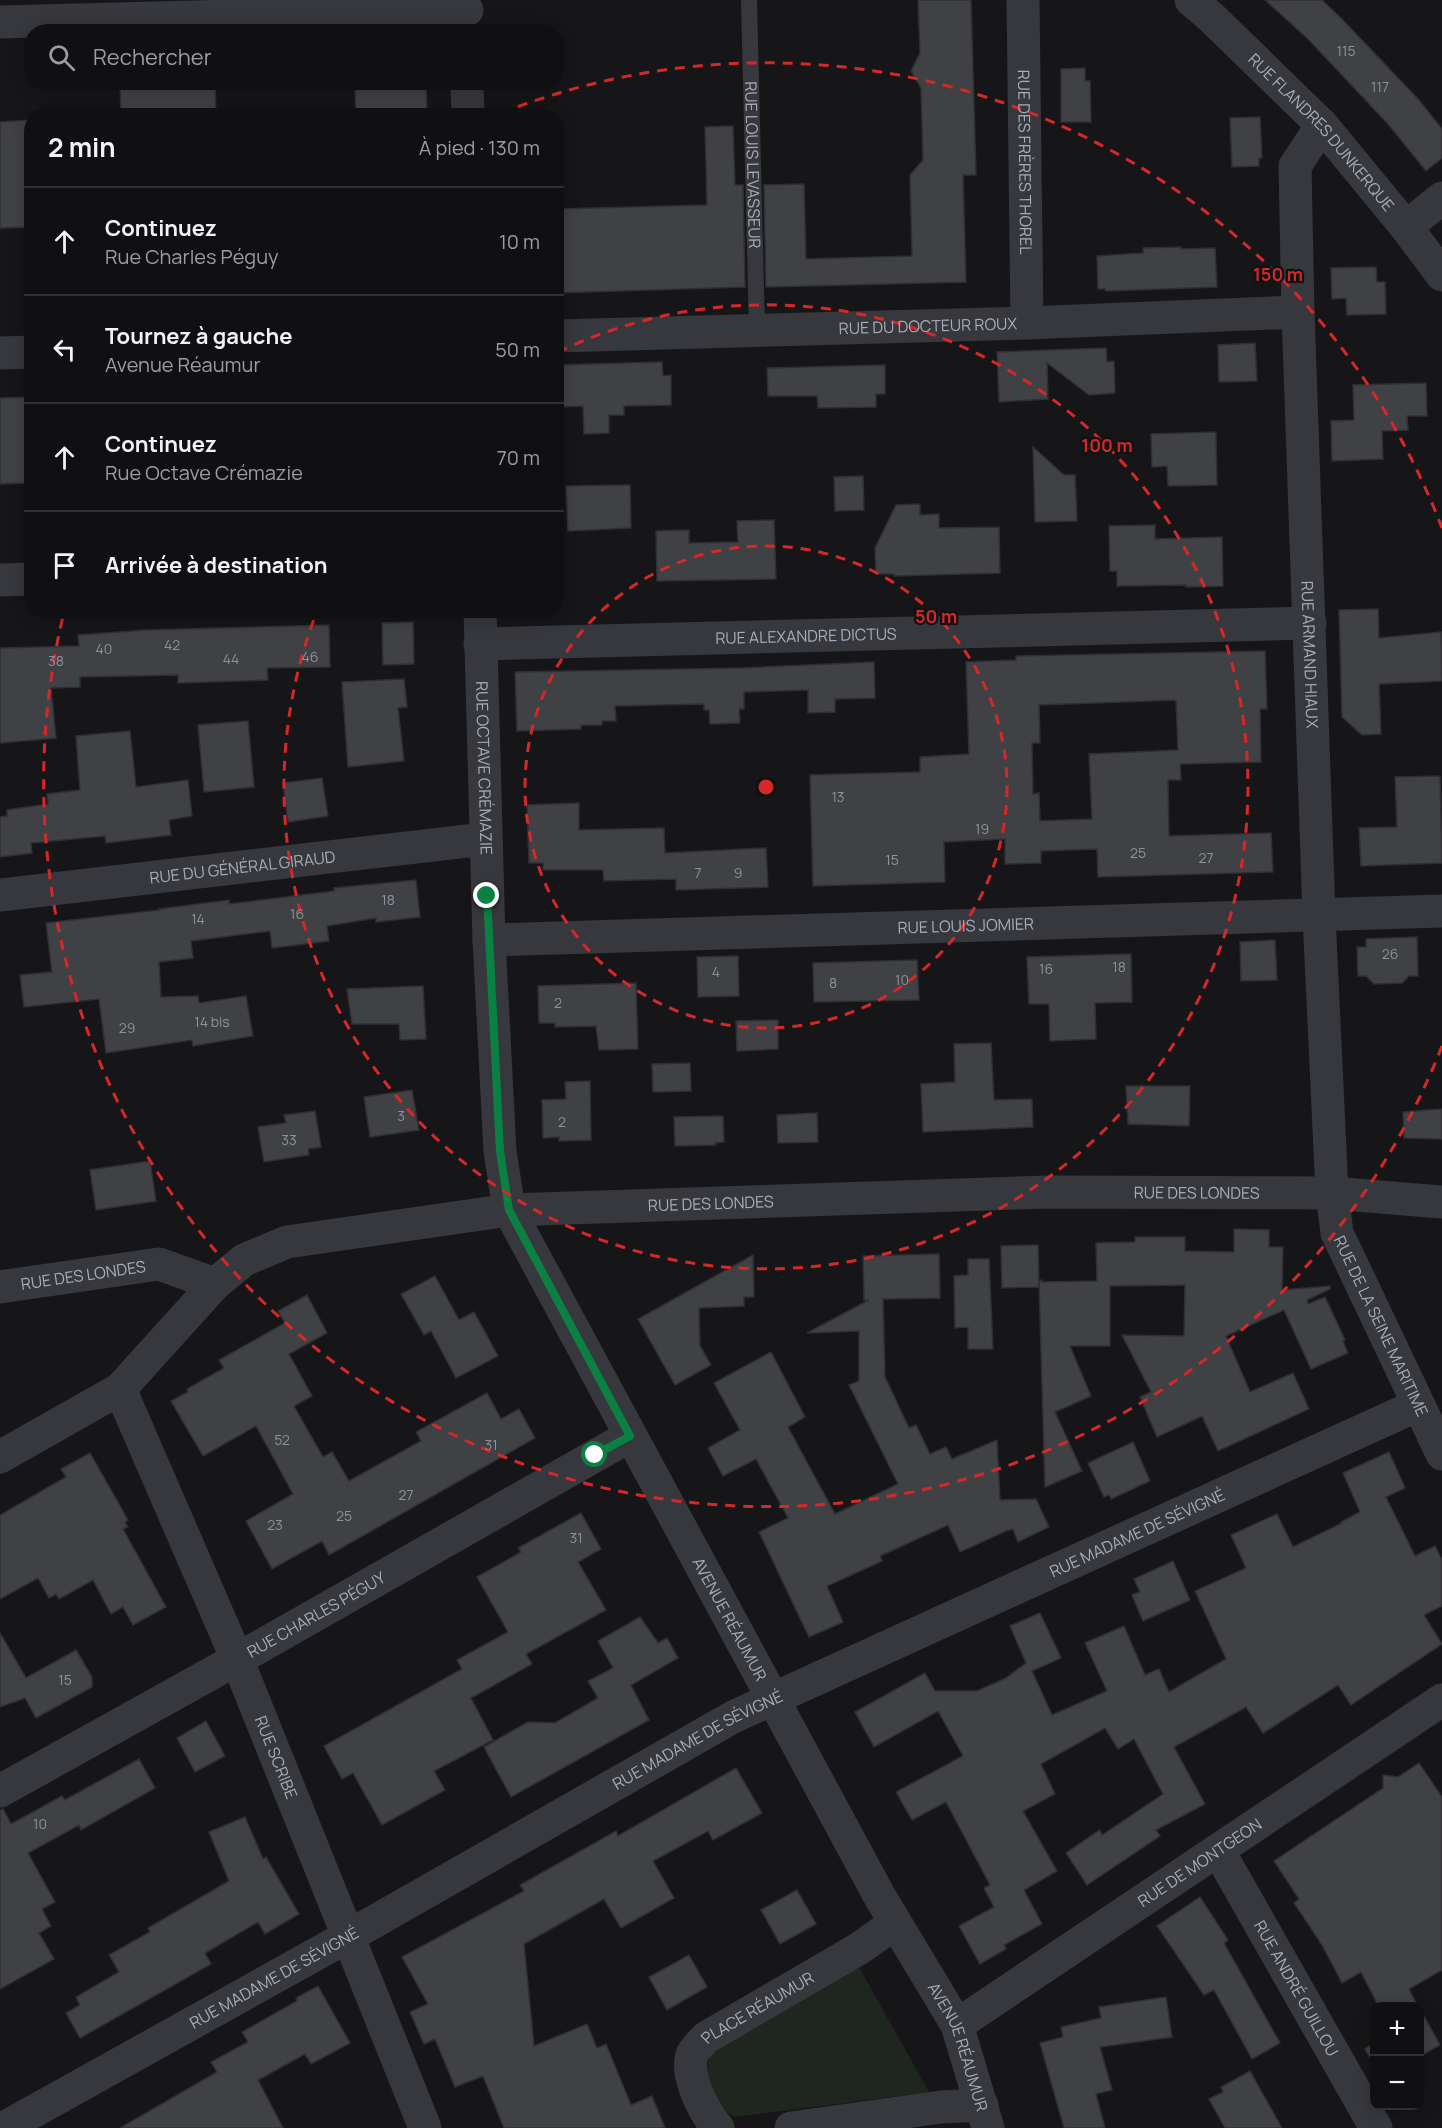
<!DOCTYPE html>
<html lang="fr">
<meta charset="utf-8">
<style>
body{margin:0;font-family:Manrope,sans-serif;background:#1e1e20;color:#f1f3f6}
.controls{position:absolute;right:18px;bottom:18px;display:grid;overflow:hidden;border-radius:12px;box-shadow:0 3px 15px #0003}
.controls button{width:54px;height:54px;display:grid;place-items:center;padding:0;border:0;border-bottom:2px solid #303032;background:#101012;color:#f1f3f6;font:30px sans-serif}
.stop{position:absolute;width:18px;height:18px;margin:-14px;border:4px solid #0b8043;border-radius:50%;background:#fff}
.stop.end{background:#0b8043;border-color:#fff;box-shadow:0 2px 6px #0008}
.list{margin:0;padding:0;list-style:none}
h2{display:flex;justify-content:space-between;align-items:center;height:78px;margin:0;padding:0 24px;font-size:26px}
h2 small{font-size:20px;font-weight:400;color:#9c9d9f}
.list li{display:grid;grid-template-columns:39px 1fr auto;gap:18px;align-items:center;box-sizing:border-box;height:108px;padding:0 24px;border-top:2px solid #303032}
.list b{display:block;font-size:22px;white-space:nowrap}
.list p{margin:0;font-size:20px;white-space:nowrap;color:#9c9d9f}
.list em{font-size:20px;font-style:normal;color:#9c9d9f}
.icon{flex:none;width:33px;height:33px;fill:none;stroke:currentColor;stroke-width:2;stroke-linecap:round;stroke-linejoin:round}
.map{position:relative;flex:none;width:1442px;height:2128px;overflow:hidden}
.search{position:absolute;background:#101012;box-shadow:0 3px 15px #0003;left:24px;top:24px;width:540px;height:66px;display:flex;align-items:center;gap:15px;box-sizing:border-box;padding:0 21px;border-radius:24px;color:#9c9d9f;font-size:22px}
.panel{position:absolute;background:#101012;box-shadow:0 3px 15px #0003;left:24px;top:108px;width:540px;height:510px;border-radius:24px}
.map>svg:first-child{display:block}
.green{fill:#1e261f}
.building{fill:#404145;stroke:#303034;stroke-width:1.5;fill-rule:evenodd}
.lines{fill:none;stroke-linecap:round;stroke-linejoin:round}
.service{stroke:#37383d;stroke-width:16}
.minor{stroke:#37383d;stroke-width:33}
.tertiary{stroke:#37383d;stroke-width:33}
.route{stroke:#0b8043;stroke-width:8}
.ring{fill:none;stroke:#d62828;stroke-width:3;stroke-dasharray:10 8}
.labels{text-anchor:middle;stroke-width:4.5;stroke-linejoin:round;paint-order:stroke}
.number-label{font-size:14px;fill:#8e929b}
.street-label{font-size:16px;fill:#a8adb8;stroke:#111113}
.centre{fill:#d62828;stroke:#111113;stroke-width:3}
.ring-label{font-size:18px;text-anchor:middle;font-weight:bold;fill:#d62828;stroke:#111113;stroke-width:4.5;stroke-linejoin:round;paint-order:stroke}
</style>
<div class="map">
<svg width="1442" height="2128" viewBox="0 0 1442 2128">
<rect width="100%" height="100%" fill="#161618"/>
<!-- green -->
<polygon class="green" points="859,1967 929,2092 735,2117 722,2110 706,2078 709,2052"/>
<!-- building -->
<g class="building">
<polygon points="918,0 971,0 976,175 963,175 966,282 766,287 764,185 804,184 806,259 912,256 910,175 923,160 921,88 911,71 920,53"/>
<polygon points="1265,0 1322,0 1342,19 1419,100 1442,129 1442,158 1426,171 1388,124 1308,39"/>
<polygon points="1085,68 1085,81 1090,81 1091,122 1061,122 1061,69"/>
<polygon points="120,82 215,82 216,116 121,116"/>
<polygon points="355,82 426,82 427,116 356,116"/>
<polygon points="1260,117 1262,158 1259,158 1259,166 1232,167 1230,118"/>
<polygon points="32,120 32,227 0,228 0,122"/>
<polygon points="733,126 735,185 743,185 745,287 556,293 556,209 707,205 705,127"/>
<polygon points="1181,247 1181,249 1215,248 1217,287 1106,291 1105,289 1098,289 1097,256 1143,253 1143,248"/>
<polygon points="1376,267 1377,282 1385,282 1386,314 1347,315 1346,298 1332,299 1331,268"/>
<polygon points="1255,343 1257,381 1219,382 1218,345"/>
<polygon points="1106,348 1107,362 1114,361 1115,393 1089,395 1047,363 1048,399 999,402 997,352"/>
<polygon points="662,362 663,376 671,375 671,405 624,406 624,415 609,415 609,433 584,434 583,406 556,407 556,365"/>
<polygon points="885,365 885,394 876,394 876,407 818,408 817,396 768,396 767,368"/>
<polygon points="1426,383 1427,416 1407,416 1408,430 1382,431 1383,459 1332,461 1331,421 1354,420 1353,385"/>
<polygon points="32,397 32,437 25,437 26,483 0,484 0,398"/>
<polygon points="1216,432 1217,485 1168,486 1167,466 1152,467 1151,434"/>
<polygon points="1033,447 1064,475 1075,475 1077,521 1035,522"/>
<polygon points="863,476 864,510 835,511 834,477"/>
<polygon points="630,485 631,528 568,531 566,486"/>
<polygon points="920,504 920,515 939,514 939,528 999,527 1000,573 894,576 894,574 876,574 875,548 896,505"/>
<polygon points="774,520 776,579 657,581 656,531 689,530 689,543 738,542 737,521"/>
<polygon points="1155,525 1155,539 1222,537 1223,586 1186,587 1186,585 1117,586 1117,571 1110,571 1109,526"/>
<polygon points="1378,609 1379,638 1441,632 1442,681 1379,684 1381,734 1362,735 1342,717 1339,610"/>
<polygon points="413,622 414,664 383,665 382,623"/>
<polygon points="329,625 330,667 267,668 268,680 178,683 178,675 80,677 80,687 51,688 56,738 0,743 0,648 79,646 78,635 146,630"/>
<path d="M 1265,651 L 1267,709 L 1260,709 L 1261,762 L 1180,764 L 1181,780 L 1168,780 L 1169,836 L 1271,833 L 1273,872 L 1098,877 L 1097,849 L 1041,851 L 1041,863 L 1005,864 L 1005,839 L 944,842 L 945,882 L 813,886 L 810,775 L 920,772 L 920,757 L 969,754 L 966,662 L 1016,660 L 1016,656 ZM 1176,700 L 1178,750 L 1089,754 L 1092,819 L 1040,821 L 1039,793 L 1033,794 L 1032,743 L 1040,743 L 1039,705 Z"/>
<polygon points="874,662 875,698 835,699 835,712 808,713 808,690 744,692 744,709 739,709 740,723 710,724 709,710 704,710 704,704 615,706 616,721 602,721 602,725 581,725 581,729 517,731 515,672 742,668"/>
<polygon points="404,679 407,707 398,708 404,761 348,767 342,682"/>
<polygon points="248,721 254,787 204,792 198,725"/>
<polygon points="130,731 136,787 188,780 192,816 169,820 171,835 106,843 105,836 31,843 32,853 0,857 0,817 7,816 7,810 48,804 47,794 80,790 76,736"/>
<polygon points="1440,776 1442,863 1361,866 1359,828 1397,827 1395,777"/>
<polygon points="322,778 328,816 288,822 283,783"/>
<polygon points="579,803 579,830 664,828 665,853 766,848 768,887 676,890 676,879 604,881 603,870 543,870 543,863 529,863 527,805"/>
<polygon points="416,880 420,917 376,922 376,918 327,926 329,941 272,948 270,931 191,941 193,958 159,962 161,997 198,996 199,1003 246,996 253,1036 193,1046 192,1040 106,1053 99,999 24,1007 20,975 52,972 46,923 160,910 159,909 229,900 229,904 334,891 334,888"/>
<polygon points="1417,937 1418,976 1409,976 1402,983 1374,984 1366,976 1358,976 1357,947 1366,947 1366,939"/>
<polygon points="1275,940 1277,980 1241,981 1240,942"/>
<polygon points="1131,954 1132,1002 1095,1003 1096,1039 1050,1041 1049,1004 1029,1004 1027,957"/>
<polygon points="738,956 739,996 698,997 697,957"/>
<polygon points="917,960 919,1000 814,1002 813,963"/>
<polygon points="636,983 638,1049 599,1050 596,1026 555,1027 555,1023 539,1023 538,986"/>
<polygon points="423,986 426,1039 400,1040 399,1024 352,1024 347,989"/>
<polygon points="778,1020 778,1049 737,1051 736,1021"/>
<polygon points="991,1043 994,1100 1032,1099 1033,1127 923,1132 921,1084 955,1082 954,1044"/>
<polygon points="690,1063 691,1091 653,1092 652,1064"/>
<polygon points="590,1081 591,1140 559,1141 559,1137 543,1138 542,1100 566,1099 565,1082"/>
<polygon points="1126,1086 1190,1086 1189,1126 1128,1124"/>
<polygon points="412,1090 419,1130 370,1137 364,1097"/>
<polygon points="1442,1109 1442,1139 1404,1138 1403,1112"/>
<polygon points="315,1111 321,1147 308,1149 309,1155 264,1162 258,1127 286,1123 284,1115"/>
<polygon points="817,1113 818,1142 778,1143 777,1115"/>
<polygon points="723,1116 724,1142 715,1143 716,1145 675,1146 674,1117"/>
<polygon points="150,1161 156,1201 96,1210 90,1170"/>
<polygon points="1234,1229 1269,1230 1269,1247 1283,1247 1282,1290 1330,1286 1330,1289 1307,1300 1308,1304 1325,1297 1345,1340 1343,1341 1348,1353 1311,1369 1284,1310 1226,1336 1250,1392 1293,1373 1309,1409 1218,1451 1202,1416 1157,1437 1140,1397 1151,1392 1122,1335 1184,1336 1185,1285 1110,1286 1110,1346 1070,1346 1091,1396 1055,1412 1082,1471 1045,1487 1039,1282 1042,1280 1042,1282 1097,1281 1096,1243 1135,1242 1135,1237 1185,1237 1185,1251 1234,1252"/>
<polygon points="1038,1245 1039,1287 1002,1288 1001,1246"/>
<polygon points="939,1254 940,1298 883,1299 885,1377 909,1428 916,1425 930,1454 946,1447 952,1459 997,1440 1000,1500 1036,1499 1049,1527 1018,1542 1013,1529 1006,1531 960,1552 948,1525 880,1556 882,1561 827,1586 843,1622 809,1637 759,1532 788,1518 756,1459 723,1476 708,1448 740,1430 714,1383 771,1352 805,1417 788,1427 835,1514 898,1484 849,1385 859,1381 859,1331 807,1333 869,1300 864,1300 863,1256"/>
<polygon points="753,1255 754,1297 744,1297 744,1306 699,1308 700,1346 711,1365 675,1385 638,1319"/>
<polygon points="968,1259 989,1259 993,1349 968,1349 968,1327 955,1328 954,1276 968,1275"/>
<polygon points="435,1276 459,1320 474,1312 498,1356 456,1378 431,1331 424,1335 401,1294"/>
<polygon points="307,1295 327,1333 289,1354 312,1396 294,1406 323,1457 332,1452 349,1481 421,1441 416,1432 487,1393 501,1419 519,1409 535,1438 329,1555 322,1541 272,1569 246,1521 293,1494 256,1426 203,1456 171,1401 188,1392 187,1389 224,1368 219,1360 285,1323 278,1311"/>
<polygon points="1133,1442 1150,1481 1111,1499 1109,1495 1104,1497 1088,1463"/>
<polygon points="1389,1452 1405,1488 1386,1497 1415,1556 1435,1546 1442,1560 1442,1606 1424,1615 1442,1644 1351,1705 1338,1685 1263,1733 1246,1707 1174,1747 1205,1804 1156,1830 1160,1836 1087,1885 1066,1853 1100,1830 1102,1835 1163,1794 1134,1739 1118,1749 1105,1728 1041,1764 1055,1794 1023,1811 1057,1871 1024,1890 1042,1924 1004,1945 1006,1949 980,1964 959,1926 994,1907 984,1888 990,1885 946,1802 912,1820 896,1792 963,1756 938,1711 874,1747 855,1712 925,1673 935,1691 977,1691 1006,1678 1026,1663 1010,1626 1040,1613 1061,1658 1032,1671 1052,1715 1107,1691 1085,1643 1124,1626 1145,1675 1159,1669 1169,1692 1226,1659 1195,1591 1246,1568 1231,1535 1277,1514 1293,1547 1342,1523 1341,1522 1360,1512 1343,1473"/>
<polygon points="90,1453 128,1520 125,1522 128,1527 123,1529 166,1607 133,1625 123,1607 111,1614 93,1580 59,1599 56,1594 49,1598 38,1578 0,1599 0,1515 66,1477 61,1469"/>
<polygon points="581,1513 601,1549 578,1562 606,1610 526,1654 532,1664 471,1698 493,1740 434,1771 445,1790 382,1825 353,1773 342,1779 324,1746 462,1669 457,1660 508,1632 477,1577 521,1552 518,1548"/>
<polygon points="1173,1561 1190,1600 1143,1621 1132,1595 1140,1592 1134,1579"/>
<polygon points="640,1617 658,1643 667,1638 678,1658 631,1685 649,1720 511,1797 484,1747 528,1722 555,1723 598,1698 588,1681 613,1668 598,1641"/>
<polygon points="0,1633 26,1678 76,1650 92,1677 92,1687 36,1718 25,1698 0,1707"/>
<polygon points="206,1721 225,1756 195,1772 177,1738"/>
<polygon points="139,1759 155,1788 81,1830 79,1825 28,1853 55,1902 42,1909 51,1926 39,1933 54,1959 0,1989 0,1810 3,1809 11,1824 62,1796 65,1800"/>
<polygon points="1419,1763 1442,1797 1442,1970 1409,1989 1418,2007 1379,2007 1361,1972 1342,1983 1322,1945 1294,1903 1299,1899 1274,1861 1383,1788 1383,1775 1398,1777"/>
<polygon points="736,1768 762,1813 713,1840 708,1831 653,1861 674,1898 621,1928 604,1899 524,1944 534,2046 587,2024 597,2048 606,2044 631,2105 652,2096 665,2128 504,2128 483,2076 455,2087 435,2039 424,2044 410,2012 428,2004 402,1957 524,1891 520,1885 616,1831 618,1836"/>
<polygon points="245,1817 263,1859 266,1857 299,1914 265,1934 258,1922 205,1953 211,1964 80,2038 66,2013 80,2005 76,1997 119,1972 109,1955 150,1932 148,1928 229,1881 209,1832"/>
<polygon points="797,1890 816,1924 780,1944 761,1910"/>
<polygon points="1200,1897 1228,1940 1224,1943 1280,2043 1252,2059 1214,1990 1204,1995 1157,1926"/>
<polygon points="689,1955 707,1987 667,2010 649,1977"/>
<polygon points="318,1986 350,2043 311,2064 305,2054 258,2080 283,2128 120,2128 217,2072 211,2062 248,2042 242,2032 297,2001 296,1998"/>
<polygon points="1166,1997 1172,2037 1100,2047 1112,2090 1096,2094 1105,2128 1064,2128 1040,2043 1063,2037 1061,2027 1101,2018 1099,2007"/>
<polygon points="1424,2016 1440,2045 1419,2057 1419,2018"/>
<polygon points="1374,2043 1374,2065 1365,2049"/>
<polygon points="1250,2071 1282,2128 1225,2128 1209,2099 1223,2092 1221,2087"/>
</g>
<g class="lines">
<!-- service -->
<path class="service" id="s1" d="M 749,0 L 757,331"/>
<!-- minor -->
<g class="minor">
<path id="s2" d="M 1023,0 L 1027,323"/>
<path id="s3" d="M 1191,0 L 1212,18 L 1322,125 L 1406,227 L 1442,275"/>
<polyline points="0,22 467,10"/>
<polyline points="467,82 468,116"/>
<path id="s4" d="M 1322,125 L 1295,166 L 1298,312 L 1319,915 L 1332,1193 L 1337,1233 L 1442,1454"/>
<polyline points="1406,227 1442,198"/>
<path id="s5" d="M 556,336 L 1027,323 L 1298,312"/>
<polyline points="0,353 32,352"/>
<polyline points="0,580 32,579"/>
<path id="s6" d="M 480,610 L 489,940 L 500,1151 L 509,1210 L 880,1897 L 957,2025 L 988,2128"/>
<path id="s7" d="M 480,644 L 1310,623"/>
<path id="s8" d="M 0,895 L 485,839"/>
<path id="s9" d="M 489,940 L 1442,911"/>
<path id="s10" d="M 0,1287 L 159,1264 L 215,1284"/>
<path id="s11" d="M 120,1389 L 237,1659 L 425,2128"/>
<path id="s12" d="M 0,1791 L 259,1647 L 630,1436"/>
<path id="s13" d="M 1218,1850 L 1376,2128"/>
<path id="s14" d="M 957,2025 L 1442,1700"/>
<path id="s15" d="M 4,2128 L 370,1924 L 733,1717 L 1418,1405"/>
<path id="s16" d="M 718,2128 C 704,2113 685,2075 692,2055 C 694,2049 702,2042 707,2037 L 860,1948 L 895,1923"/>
<polyline points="791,2128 941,2107 982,2105"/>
</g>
<!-- tertiary -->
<path class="tertiary" id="s17" d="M 0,1457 L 120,1389 L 215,1284 L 244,1260 L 287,1242 L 509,1210 L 1048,1192 L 1332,1193 L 1442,1202"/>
</g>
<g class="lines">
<!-- route -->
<polyline class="route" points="487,896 500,1151 509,1210 630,1436 595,1455"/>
</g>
<!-- distance rings -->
<g class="ring">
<circle cx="766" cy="787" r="241"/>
<path d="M558 352A482 482 0 1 1 316 614"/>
<path d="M1442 1046A724 724 0 0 1 64 612M501 113A724 724 0 0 1 1442 528"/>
</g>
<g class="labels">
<!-- number labels -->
<g class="number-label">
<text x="1346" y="56">115</text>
<text x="1380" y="92">117</text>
<text x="172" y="650">42</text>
<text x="104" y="654">40</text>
<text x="310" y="662">46</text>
<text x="231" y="664">44</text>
<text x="56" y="666">38</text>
<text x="838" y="802">13</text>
<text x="982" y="834">19</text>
<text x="1138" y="858">25</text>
<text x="1206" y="863">27</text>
<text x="892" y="865">15</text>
<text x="698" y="878">7</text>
<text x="738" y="878">9</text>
<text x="388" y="905">18</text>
<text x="297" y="919">16</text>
<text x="198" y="924">14</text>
<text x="1390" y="959">26</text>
<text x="1119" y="972">18</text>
<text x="1046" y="974">16</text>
<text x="716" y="977">4</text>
<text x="902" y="985">10</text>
<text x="833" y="988">8</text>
<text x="558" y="1008">2</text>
<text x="212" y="1027">14 bis</text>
<text x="127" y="1033">29</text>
<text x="401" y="1121">3</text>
<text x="562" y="1127">2</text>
<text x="289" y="1145">33</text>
<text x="282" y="1445">52</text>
<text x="491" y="1450">31</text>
<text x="406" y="1500">27</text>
<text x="344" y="1521">25</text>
<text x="275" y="1530">23</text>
<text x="576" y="1543">31</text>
<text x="65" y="1685">15</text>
<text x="40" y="1829">10</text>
</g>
<!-- street labels -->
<g class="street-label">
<text dy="6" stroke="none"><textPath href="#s3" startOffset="186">RUE FLANDRES DUNKERQUE</textPath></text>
<text dy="6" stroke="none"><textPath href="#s2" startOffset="162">RUE DES FRÈRES THOREL</textPath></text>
<text dy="6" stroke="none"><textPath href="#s1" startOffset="165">RUE LOUIS LEVASSEUR</textPath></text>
<text dy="6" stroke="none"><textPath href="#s5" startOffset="372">RUE DU DOCTEUR ROUX</textPath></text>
<text dy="6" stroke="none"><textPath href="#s7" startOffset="326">RUE ALEXANDRE DICTUS</textPath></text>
<text dy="6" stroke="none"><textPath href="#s4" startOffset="538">RUE ARMAND HIAUX</textPath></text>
<text dy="6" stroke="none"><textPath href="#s6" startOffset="158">RUE OCTAVE CRÉMAZIE</textPath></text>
<text dy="6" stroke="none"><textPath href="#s8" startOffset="244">RUE DU GÉNÉRAL GIRAUD</textPath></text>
<text dy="6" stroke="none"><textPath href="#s9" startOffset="477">RUE LOUIS JOMIER</textPath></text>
<text dy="6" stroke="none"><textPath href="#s17" startOffset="1276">RUE DES LONDES</textPath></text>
<text dy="6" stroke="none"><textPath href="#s17" startOffset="790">RUE DES LONDES</textPath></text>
<text dy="6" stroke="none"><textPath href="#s10" startOffset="84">RUE DES LONDES</textPath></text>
<text dy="6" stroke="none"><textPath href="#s4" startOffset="1220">RUE DE LA SEINE MARITIME</textPath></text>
<text dy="6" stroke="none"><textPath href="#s15" startOffset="1281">RUE MADAME DE SÉVIGNÉ</textPath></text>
<text dy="6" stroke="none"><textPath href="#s12" startOffset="362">RUE CHARLES PÉGUY</textPath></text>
<text dy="6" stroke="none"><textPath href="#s6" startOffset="1066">AVENUE RÉAUMUR</textPath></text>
<text dy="6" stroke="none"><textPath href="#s15" startOffset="795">RUE MADAME DE SÉVIGNÉ</textPath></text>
<text dy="6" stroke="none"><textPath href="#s11" startOffset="400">RUE SCRIBE</textPath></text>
<text dy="6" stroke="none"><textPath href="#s14" startOffset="292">RUE DE MONTGEON</textPath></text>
<text dy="6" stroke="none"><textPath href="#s15" startOffset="309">RUE MADAME DE SÉVIGNÉ</textPath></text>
<text dy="6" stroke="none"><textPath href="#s13" startOffset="159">RUE ANDRÉ GUILLOU</textPath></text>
<text dy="6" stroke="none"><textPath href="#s16" startOffset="162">PLACE RÉAUMUR</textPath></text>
<text dy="6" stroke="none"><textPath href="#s6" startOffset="1552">AVENUE RÉAUMUR</textPath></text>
</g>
</g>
<circle cx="766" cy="787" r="9" class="centre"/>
<g class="ring-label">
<text x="1278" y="281">150 m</text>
<text x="1107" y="452">100 m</text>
<text x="936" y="623">50 m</text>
</g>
</svg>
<div class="controls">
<button>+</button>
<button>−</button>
</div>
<div class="stop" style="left:595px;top:1455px"></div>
<div class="stop end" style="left:487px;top:896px"></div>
<div class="search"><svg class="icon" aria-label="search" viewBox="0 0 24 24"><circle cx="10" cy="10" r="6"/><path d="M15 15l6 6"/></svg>Rechercher</div>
<section class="panel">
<h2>2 min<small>À pied · 130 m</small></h2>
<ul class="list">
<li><svg class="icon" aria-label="ahead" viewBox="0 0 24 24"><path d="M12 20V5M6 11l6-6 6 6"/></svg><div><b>Continuez</b><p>Rue Charles Péguy</p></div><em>10 m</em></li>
<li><svg class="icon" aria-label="left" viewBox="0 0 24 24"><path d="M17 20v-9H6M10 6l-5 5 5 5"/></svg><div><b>Tournez à gauche</b><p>Avenue Réaumur</p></div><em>50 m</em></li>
<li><svg class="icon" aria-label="ahead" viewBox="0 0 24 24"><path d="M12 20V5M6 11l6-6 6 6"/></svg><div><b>Continuez</b><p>Rue Octave Crémazie</p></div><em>70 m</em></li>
<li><svg class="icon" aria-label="arrive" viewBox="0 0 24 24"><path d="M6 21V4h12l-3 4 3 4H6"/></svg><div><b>Arrivée à destination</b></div></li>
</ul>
</section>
</div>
